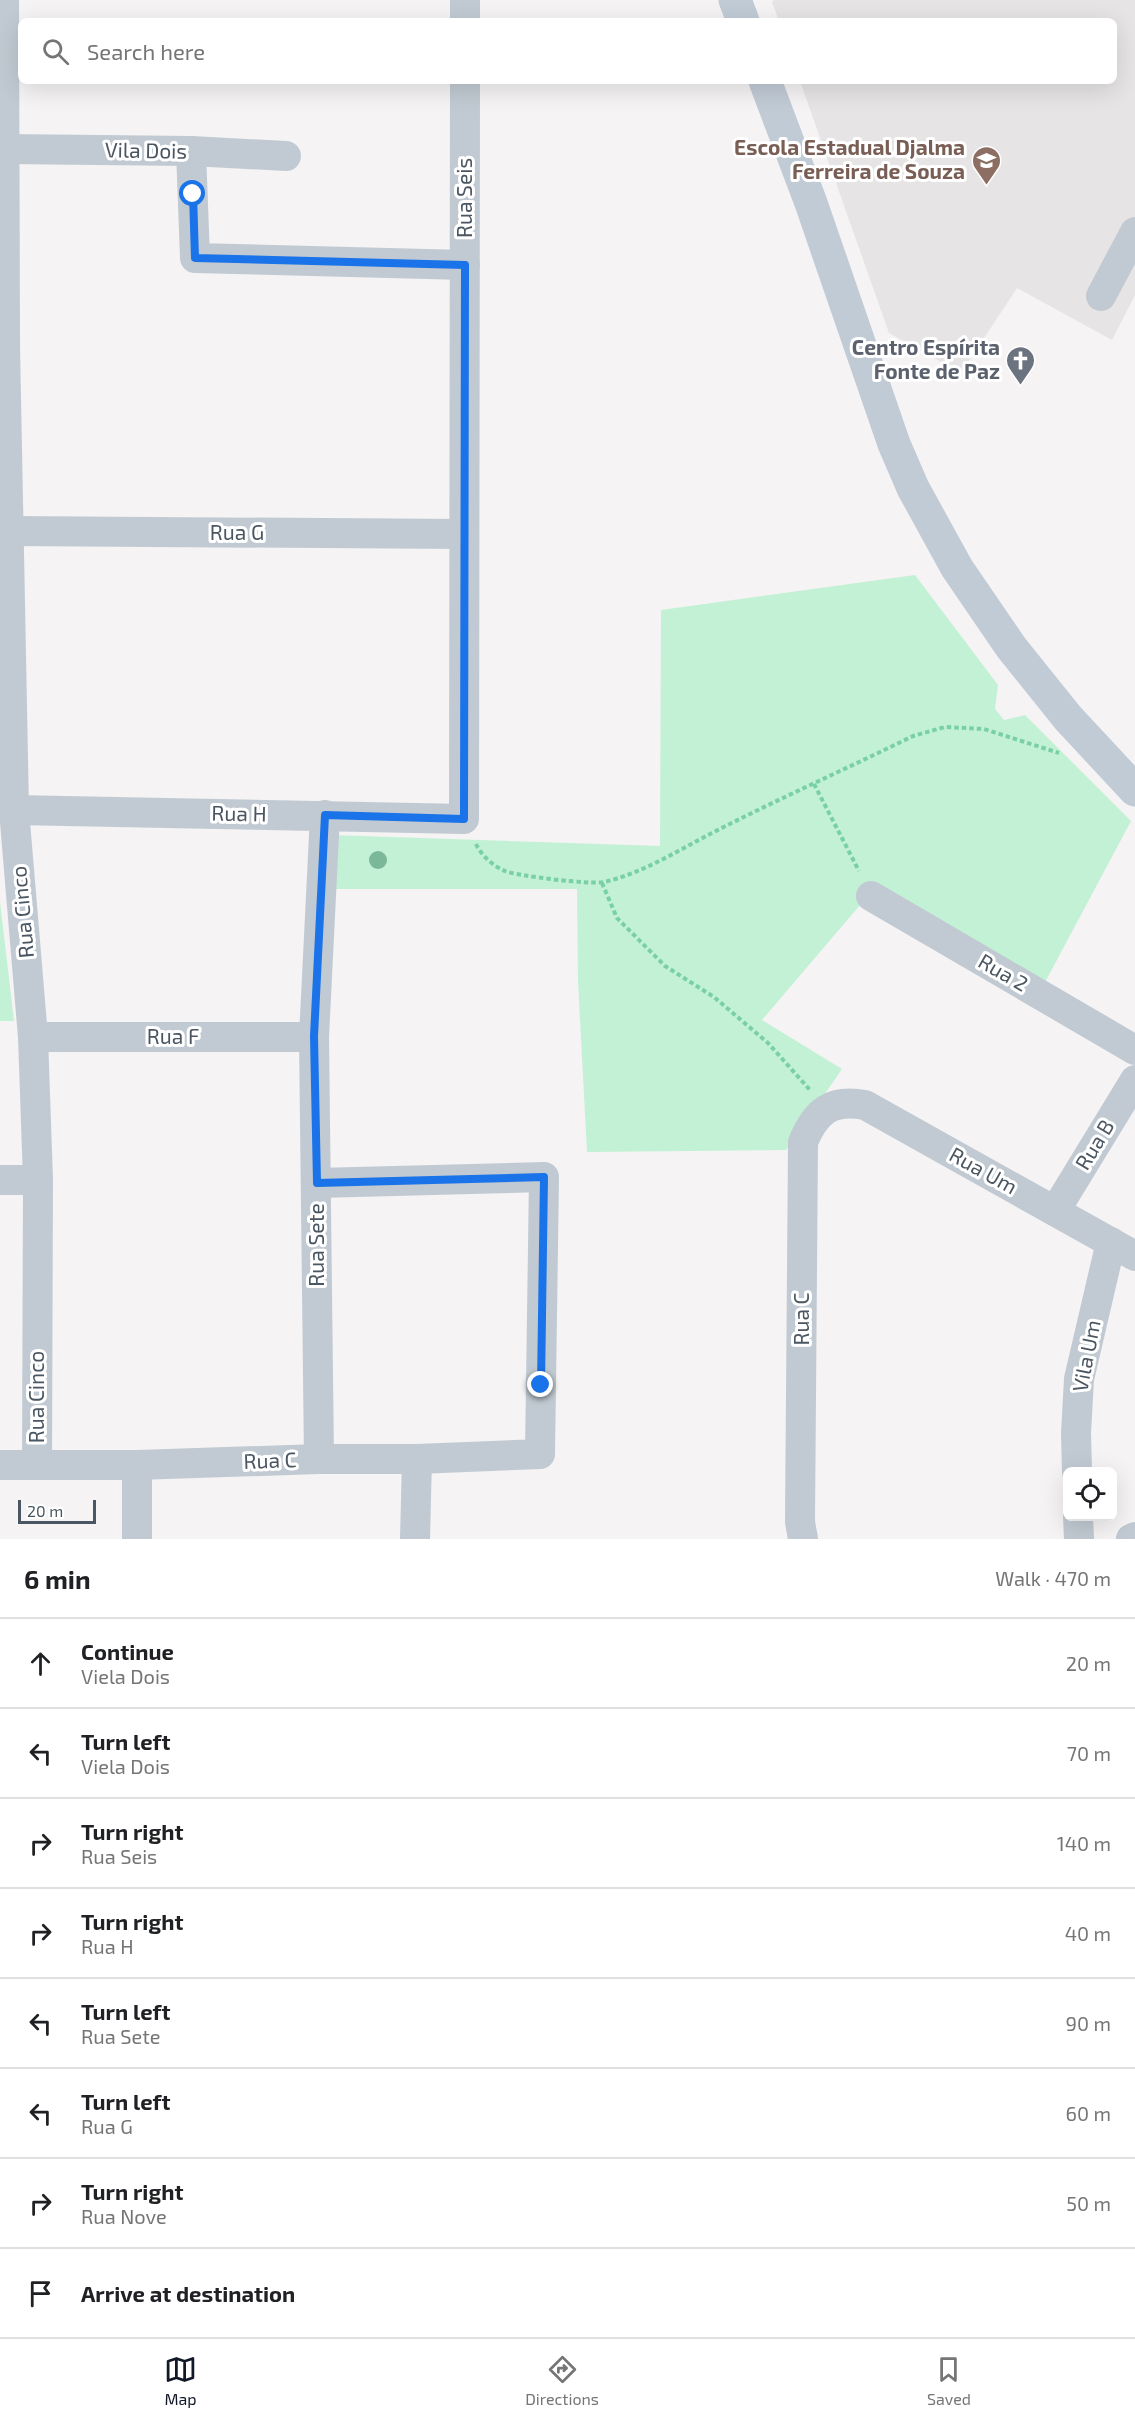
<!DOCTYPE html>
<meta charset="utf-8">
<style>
body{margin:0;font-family:"Exo 2",sans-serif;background:#f2f2f2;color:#202124}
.controls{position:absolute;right:18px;bottom:18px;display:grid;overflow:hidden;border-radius:9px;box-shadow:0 6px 24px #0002}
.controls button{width:54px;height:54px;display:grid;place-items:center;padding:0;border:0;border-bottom:2px solid #e0e0e0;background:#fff;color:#202124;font:30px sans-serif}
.scale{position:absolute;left:18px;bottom:15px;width:78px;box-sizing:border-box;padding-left:6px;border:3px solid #4a5661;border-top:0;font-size:16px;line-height:21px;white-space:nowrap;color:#4a5661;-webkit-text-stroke:4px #fff;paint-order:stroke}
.stop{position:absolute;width:18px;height:18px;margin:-14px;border:4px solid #1a73e8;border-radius:50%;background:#fff}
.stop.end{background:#1a73e8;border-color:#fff;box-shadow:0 2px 6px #0008}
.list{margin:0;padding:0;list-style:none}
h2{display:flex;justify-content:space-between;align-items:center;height:78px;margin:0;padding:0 24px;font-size:26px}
h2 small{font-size:20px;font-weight:400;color:#757577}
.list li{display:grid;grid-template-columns:39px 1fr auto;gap:18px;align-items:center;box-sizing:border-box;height:90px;padding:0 24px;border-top:2px solid #e0e0e0}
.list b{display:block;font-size:22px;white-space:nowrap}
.list p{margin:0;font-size:20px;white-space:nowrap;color:#757577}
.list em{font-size:20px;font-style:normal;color:#757577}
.icon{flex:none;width:33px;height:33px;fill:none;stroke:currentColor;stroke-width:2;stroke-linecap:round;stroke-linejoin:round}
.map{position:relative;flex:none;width:1135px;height:1539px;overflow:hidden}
.search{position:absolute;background:#fff;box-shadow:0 6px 24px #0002;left:18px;right:18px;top:18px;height:66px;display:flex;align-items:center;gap:15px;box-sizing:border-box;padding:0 21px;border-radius:9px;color:#757577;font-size:22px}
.sheet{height:798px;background:#fff}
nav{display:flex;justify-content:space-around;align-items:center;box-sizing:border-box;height:84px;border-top:2px solid #e0e0e0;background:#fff;font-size:16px;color:#757577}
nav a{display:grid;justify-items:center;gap:3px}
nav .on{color:#111827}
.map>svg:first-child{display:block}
.education{fill:#e6e4e5}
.green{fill:#c3f1d5}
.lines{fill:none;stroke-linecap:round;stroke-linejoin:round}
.path{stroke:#7ad0a6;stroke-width:4;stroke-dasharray:4.5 3;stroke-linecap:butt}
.street{stroke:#c1cad2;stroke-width:30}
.secondary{stroke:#c1cbd6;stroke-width:33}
.tree{fill:#7bb799}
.route{stroke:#1a73e8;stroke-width:8}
.labels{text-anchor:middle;stroke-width:6;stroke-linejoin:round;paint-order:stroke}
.education-label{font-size:21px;font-weight:bold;fill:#785e54;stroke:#fff;text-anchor:end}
.street-label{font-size:21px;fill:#4a5661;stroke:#fff}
.worship-label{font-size:21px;font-weight:bold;fill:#5b616d;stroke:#fff;text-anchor:end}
</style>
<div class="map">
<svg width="1135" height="1539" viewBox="0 0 1135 1539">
<rect width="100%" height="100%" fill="#f5f3f3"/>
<!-- education -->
<polygon class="education" points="774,0 1135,0 1135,295 1112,340 1017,288 961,373 889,333 800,81 1114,81 1114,21 779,21 772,2"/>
<!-- green -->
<g class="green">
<polygon points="915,575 998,685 995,709 1004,720 1025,715 1131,821 1043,986 872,891 762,1020 842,1069 786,1150 587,1152 578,981 577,889 332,889 332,835 660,846 661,610"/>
<polygon points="0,902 14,1021 0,1021"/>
</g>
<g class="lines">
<!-- path -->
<g class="path">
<polyline points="814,784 859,871"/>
<path d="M 476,844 C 481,855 493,866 505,871 C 517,876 593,885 604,882 C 643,873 677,851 712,833 C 778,799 846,769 913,736 L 945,727 L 984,729 L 1059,753"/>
<polyline points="602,883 617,918 665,966 714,997 768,1043 810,1090"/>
</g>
<!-- street -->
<g class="street">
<polyline points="4,0 5,346 14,810 33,1037 38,1180 37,1464"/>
<polyline points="465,21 465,0"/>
<polyline points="5,149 191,151 286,156"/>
<polyline points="191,151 195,258 465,265"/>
<polyline points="1101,296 1135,232"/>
<polyline points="10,531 463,534"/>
<polyline points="14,810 464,819 465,81"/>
<polyline points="871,896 1135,1050"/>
<polyline points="33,1037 314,1037"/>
<polyline points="0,1180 38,1180"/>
<polyline points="1055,1211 1135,1080"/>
<polyline points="319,1459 314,1037 325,815"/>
<polyline points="0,1465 137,1465 319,1459 417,1459 540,1454 544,1177 317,1183"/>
<polyline points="1077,1472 1076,1433 1079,1379 1111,1242"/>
<polyline points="1078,1516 1079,1539"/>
<polyline points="137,1539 137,1465"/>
<polyline points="415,1539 417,1459"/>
<path d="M 803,1539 L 800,1522 L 803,1142 C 816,1111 831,1099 865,1105 L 1135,1256"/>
<polyline points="1131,1539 1135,1537"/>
</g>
<!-- secondary -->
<g class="secondary">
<polyline points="735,0 743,21"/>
<polyline points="765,81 811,203 894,444 913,488 957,568 1011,647 1068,718 1135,790"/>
</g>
</g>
<!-- trees -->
<circle class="tree" cx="378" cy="860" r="9"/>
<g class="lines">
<!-- route -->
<polyline class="route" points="193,194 195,258 465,265 464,819 325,815 314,1036 317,1183 544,1177 541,1385"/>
</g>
<!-- icons -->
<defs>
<symbol id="school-pin" viewBox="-11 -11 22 30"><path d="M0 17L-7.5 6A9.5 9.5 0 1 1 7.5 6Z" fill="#8d6e63" stroke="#fff"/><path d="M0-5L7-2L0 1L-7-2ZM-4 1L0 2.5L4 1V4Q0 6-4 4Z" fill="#fff"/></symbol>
<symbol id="church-pin" viewBox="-11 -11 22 30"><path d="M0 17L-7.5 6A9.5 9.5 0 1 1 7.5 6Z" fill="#6b7280" stroke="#fff"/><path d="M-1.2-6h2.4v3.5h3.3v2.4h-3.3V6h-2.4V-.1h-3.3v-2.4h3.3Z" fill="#fff"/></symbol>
</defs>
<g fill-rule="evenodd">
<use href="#school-pin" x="970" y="144" width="33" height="45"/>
<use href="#church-pin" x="1004" y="344" width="33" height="45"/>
</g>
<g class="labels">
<!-- education labels -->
<g class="education-label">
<text x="965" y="155">Escola Estadual Djalma<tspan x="965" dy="24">Ferreira de Souza</tspan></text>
</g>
<!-- street labels -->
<g class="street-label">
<text transform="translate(146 151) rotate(1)" y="7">Vila Dois</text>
<text transform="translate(465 198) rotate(-90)" y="7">Rua Seis</text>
<text x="237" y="540">Rua G</text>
<text transform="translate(239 814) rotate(1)" y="7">Rua H</text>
<text transform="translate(23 912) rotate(-95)" y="7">Rua Cinco</text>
<text transform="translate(1003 973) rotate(30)" y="7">Rua 2</text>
<text x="173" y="1044">Rua F</text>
<text transform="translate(1095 1145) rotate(-59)" y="7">Rua B</text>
<text transform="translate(983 1171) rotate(29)" y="7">Rua Um</text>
<text transform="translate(317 1245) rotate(-90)" y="7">Rua Sete</text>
<text transform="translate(802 1319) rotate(-90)" y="7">Rua C</text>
<text transform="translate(1087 1356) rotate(-79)" y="7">Vila Um</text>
<text transform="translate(37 1397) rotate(-90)" y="7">Rua Cinco</text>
<text transform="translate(270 1461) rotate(-2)" y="7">Rua C</text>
</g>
<!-- worship labels -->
<g class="worship-label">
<text x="1000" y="355">Centro Espírita<tspan x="1000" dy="24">Fonte de Paz</tspan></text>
</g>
</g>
</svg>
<div class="controls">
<button><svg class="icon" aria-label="locate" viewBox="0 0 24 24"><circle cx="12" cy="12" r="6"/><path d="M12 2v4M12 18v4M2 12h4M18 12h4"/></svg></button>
</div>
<div class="scale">20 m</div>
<div class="stop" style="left:193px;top:194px"></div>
<div class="stop end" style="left:541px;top:1385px"></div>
<div class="search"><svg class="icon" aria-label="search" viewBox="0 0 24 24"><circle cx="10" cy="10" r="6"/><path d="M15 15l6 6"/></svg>Search here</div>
</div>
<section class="sheet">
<h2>6 min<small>Walk · 470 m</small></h2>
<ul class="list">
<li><svg class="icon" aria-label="ahead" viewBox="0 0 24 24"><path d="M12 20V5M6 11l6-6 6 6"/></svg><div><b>Continue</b><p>Viela Dois</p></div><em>20 m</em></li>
<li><svg class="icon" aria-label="left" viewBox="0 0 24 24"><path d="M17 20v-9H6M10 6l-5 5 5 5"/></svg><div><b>Turn left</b><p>Viela Dois</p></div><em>70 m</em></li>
<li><svg class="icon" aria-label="right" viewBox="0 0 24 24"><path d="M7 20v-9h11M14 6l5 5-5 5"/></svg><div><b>Turn right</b><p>Rua Seis</p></div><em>140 m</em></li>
<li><svg class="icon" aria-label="right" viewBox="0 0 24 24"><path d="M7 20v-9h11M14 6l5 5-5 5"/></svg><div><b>Turn right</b><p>Rua H</p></div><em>40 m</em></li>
<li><svg class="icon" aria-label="left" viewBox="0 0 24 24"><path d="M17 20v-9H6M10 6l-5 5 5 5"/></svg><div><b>Turn left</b><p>Rua Sete</p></div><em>90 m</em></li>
<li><svg class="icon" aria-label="left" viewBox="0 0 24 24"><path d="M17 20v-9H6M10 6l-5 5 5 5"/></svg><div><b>Turn left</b><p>Rua G</p></div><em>60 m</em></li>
<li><svg class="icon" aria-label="right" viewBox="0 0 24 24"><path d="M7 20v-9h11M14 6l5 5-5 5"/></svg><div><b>Turn right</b><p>Rua Nove</p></div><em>50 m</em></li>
<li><svg class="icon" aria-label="arrive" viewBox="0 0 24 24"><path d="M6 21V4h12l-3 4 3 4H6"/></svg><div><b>Arrive at destination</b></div></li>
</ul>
</section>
<nav>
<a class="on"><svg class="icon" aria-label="map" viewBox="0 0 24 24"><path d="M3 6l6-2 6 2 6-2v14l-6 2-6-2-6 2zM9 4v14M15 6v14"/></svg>Map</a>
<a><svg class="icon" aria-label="directions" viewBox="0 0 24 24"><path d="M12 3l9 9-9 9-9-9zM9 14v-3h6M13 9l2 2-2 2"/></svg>Directions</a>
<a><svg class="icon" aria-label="saved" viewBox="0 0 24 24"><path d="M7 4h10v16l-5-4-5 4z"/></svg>Saved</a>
</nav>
